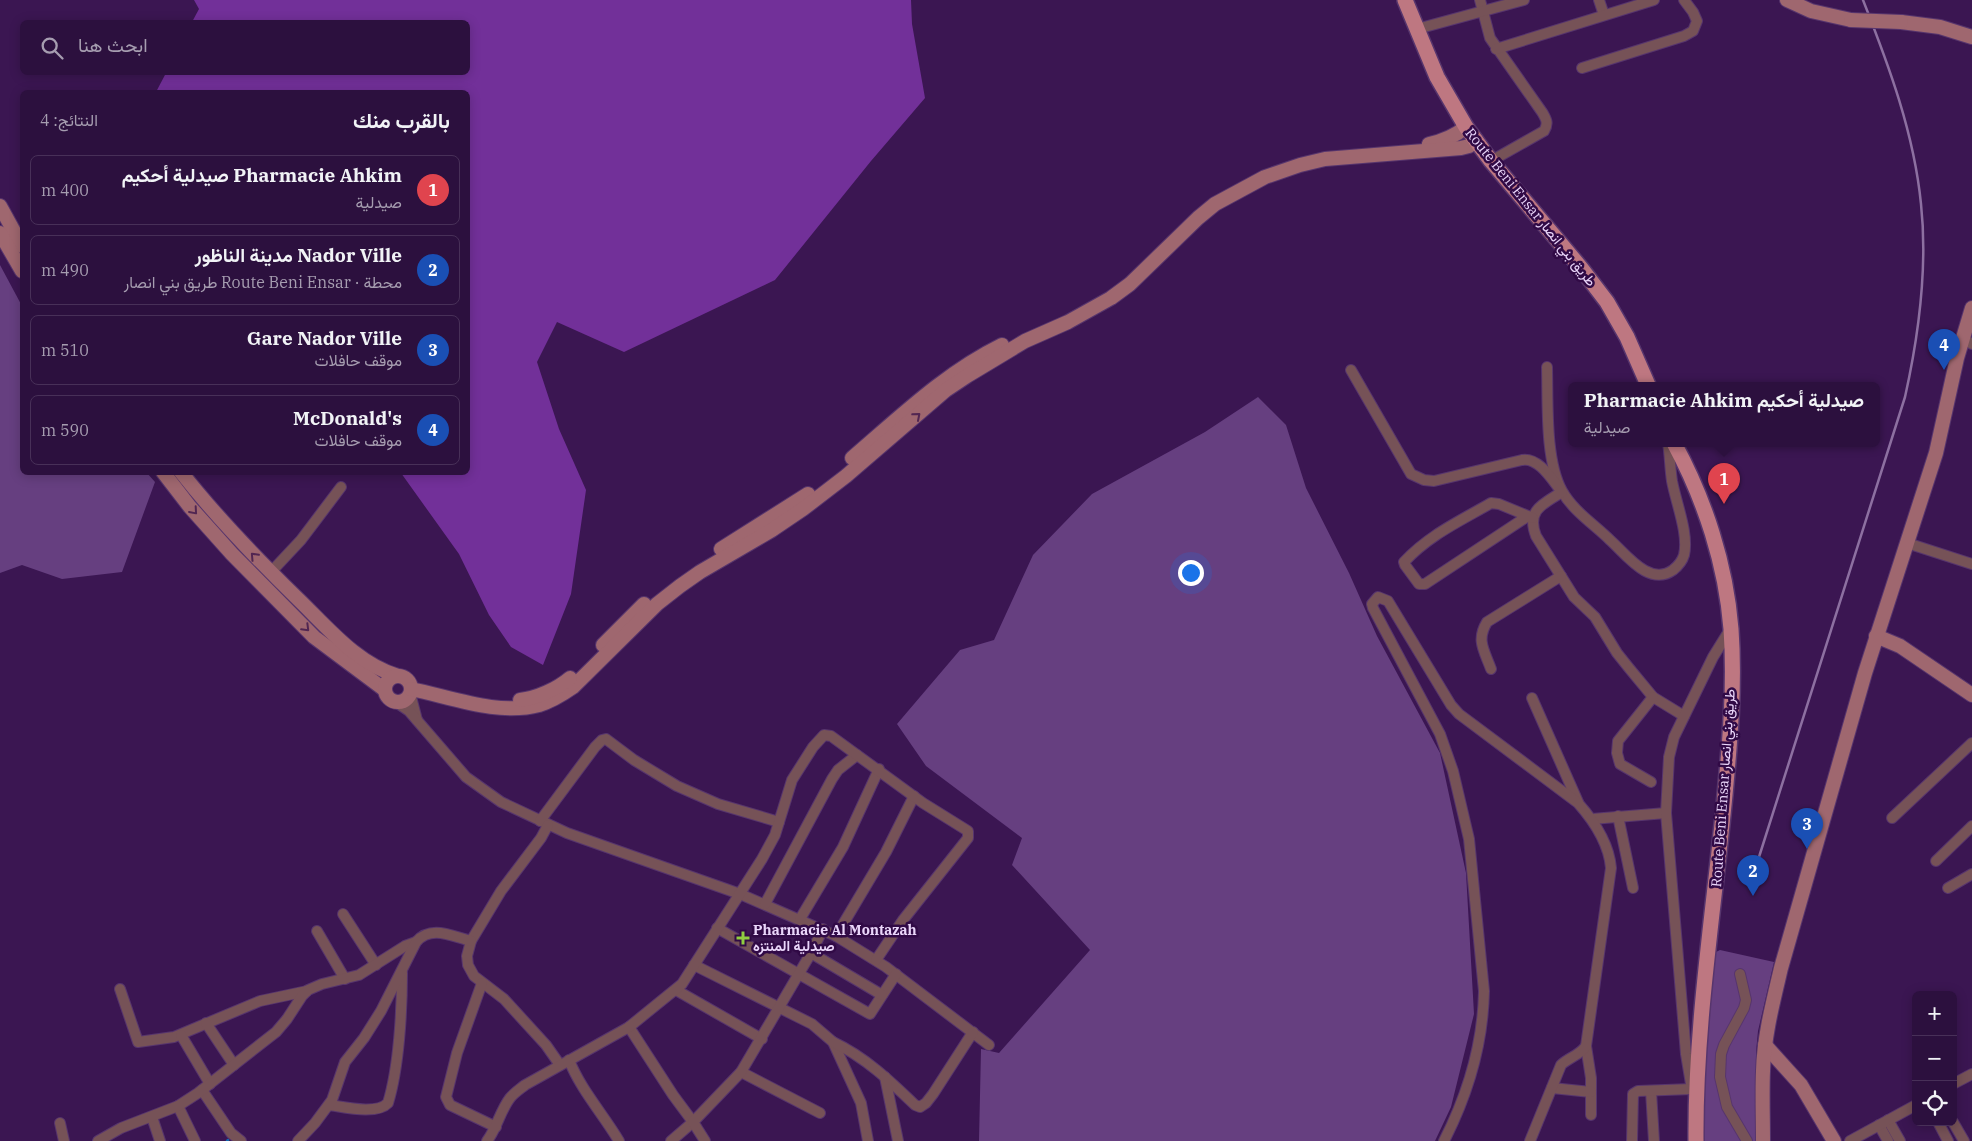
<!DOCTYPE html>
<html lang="ar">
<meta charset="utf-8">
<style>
body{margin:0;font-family:"IBM Plex Serif",Vazirmatn,serif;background:#381e49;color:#f1f3f6;direction:rtl}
.controls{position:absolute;right:15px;bottom:15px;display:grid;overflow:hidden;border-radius:8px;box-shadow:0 2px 12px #0003}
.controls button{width:45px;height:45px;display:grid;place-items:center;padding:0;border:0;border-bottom:1px solid #483058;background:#2c103e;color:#f1f3f6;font:25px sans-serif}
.you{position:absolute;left:1190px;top:572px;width:18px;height:18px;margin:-12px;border:4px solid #fff;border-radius:50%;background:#1a73e8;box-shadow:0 0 0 8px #1a73e833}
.badge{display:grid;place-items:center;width:32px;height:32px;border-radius:50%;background:#b45309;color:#fff;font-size:16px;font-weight:700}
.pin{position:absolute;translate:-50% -41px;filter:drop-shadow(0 1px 2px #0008)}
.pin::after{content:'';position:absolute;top:26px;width:18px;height:15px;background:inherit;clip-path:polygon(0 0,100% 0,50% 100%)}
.popup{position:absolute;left:1568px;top:382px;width:312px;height:65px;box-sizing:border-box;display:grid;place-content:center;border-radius:8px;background:#2c103e;filter:drop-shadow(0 1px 4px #0005);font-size:16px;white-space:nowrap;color:#a69db0}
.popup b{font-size:19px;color:#f1f3f6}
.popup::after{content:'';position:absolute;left:50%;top:100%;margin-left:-10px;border:10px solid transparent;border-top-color:#2c103e}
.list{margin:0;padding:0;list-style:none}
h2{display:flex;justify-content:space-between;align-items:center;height:65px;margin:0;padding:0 20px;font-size:21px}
h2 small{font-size:16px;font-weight:400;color:#a69db0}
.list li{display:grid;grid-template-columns:32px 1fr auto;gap:15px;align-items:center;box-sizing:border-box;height:70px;margin:0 10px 10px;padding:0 10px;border:1px solid #483058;border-radius:8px}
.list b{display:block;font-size:19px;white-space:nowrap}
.list p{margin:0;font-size:16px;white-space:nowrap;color:#a69db0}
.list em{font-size:16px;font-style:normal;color:#a69db0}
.icon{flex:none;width:28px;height:28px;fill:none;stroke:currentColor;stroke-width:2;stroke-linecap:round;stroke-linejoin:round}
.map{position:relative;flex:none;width:1972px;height:1141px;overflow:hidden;direction:ltr}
.search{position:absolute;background:#2c103e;box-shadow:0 2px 12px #0003;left:20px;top:20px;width:450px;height:55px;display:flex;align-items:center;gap:12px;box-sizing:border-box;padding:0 18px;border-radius:8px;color:#a69db0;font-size:19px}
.panel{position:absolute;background:#2c103e;box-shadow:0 2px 12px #0003;left:20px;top:90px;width:450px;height:385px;border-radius:8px;direction:rtl}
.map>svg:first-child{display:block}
.green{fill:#663f80}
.forest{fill:#723099}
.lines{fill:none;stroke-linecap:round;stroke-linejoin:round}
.stream{stroke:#1266ad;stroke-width:2.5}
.street-casing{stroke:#57356d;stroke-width:12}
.secondary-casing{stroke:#57356d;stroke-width:16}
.primary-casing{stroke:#57356d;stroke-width:18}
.street{stroke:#765257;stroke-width:10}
.secondary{stroke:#9f676f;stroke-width:14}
.primary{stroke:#be7781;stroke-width:15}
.rail{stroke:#8d70a1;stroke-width:2.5}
.secondary-bridge-casing{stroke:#57356d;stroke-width:16;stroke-linecap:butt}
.secondary-bridge{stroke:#9f676f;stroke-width:14}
.oneway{stroke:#522652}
.poi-dot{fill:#90cd41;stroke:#310a46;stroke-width:2}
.labels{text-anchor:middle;stroke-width:5;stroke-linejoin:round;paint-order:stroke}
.street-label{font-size:14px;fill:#ead6fa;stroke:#310a46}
.poi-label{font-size:14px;font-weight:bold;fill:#ead6fa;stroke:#310a46;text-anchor:start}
</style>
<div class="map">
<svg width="1972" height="1141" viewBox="0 0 1972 1141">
<rect width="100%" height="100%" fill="#3b1652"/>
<!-- green -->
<g class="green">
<polygon points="0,265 22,306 22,472 147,473 155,482 122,572 62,579 22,565 0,573"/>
<polygon points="1258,397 1286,425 1306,488 1349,573 1377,636 1440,753 1466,873 1474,1014 1451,1107 1435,1141 979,1141 981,1049 999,1053 1090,950 1012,865 1022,838 926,766 897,724 960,650 994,640 1033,555 1092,494 1205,432"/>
<polygon points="1720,950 1774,962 1758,1031 1756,1052 1757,1141 1704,1141 1703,1092 1714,953"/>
</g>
<!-- forest -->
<polygon class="forest" points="194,0 911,0 912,24 925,98 871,161 775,280 624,352 557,322 537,362 559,429 586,490 571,594 543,665 511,647 489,615 459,554 401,473 468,472 468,92 156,92 166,73 468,72 468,22 192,22 199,9"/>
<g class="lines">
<!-- stream -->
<polyline class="stream" points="227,1141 228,1140"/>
<defs>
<g id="street">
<path d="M 1480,0 L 1490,38 L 1542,112 C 1546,119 1549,123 1544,131 L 1491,161"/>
<polyline points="1599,0 1604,15"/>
<polyline points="1417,29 1524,0"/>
<polyline points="1496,49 1654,0"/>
<polyline points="1582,68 1684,36 1693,31 1697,21 1693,12 1684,0"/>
<polyline points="1963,339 1972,344"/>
<path d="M 1547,367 C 1548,403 1545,460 1562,491 C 1573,511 1595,525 1610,540 C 1626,554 1649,587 1673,570 C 1678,566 1682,562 1684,555 C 1689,534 1676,503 1672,481 C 1670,468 1670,455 1668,443"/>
<path d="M 1351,370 L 1411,474 L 1424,480 L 1434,481 L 1522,460 C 1539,457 1552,480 1562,492 C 1543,504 1526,510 1536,536 L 1574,597 L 1595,617 L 1617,653 L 1629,668 L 1653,697 L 1684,716"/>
<path d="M 1528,516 L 1425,584 L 1419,584 L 1405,565 L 1404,562 C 1429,535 1460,521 1491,503 L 1499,504 L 1533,518"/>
<polyline points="1907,543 1972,564"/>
<polyline points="271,572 301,540 341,487"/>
<path d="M 1491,669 C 1484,650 1476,640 1487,622 L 1561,576"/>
<polyline points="410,693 417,720"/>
<polyline points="1532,698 1578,802"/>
<polyline points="396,702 409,711 466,777 501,802 567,833 740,894 836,936 886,967 989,1045"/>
<polyline points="1651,782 1620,764 1617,753 1618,741 1653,697"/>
<polyline points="1618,816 1633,888"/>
<polyline points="1892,818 1972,743"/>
<polyline points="1592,819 1666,813"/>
<polyline points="540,821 595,747 602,740 606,739 634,760 677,786 718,804 779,822"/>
<polyline points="548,825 541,838 501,891 471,941 467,956 468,965 474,976 504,999 546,1045 560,1065"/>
<polyline points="1936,861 1972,826"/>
<polyline points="1948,888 1972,874"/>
<polyline points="765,904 832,779 838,770 857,755"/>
<polyline points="343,914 376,965"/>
<polyline points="800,919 843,847 879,769"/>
<polyline points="717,928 870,1014 896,974"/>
<polyline points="317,931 345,979"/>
<polyline points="836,936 886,852 914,796"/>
<polyline points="811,953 882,995"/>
<polyline points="694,965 812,1024 833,1042 861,1103 868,1141"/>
<polyline points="1740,974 1746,1000 1744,1008 1724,1045 1721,1054 1720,1077 1727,1107 1747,1141"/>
<polyline points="482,983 457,1053 446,1097 450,1105 496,1127"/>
<polyline points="120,989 138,1042 174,1037 260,1001 307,991"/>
<polyline points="676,990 762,1039"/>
<polyline points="206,1023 234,1065"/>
<polyline points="629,1027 673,1095 693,1122 671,1141"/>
<polyline points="181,1035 210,1084"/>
<path d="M 833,1042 C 865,1057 890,1081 915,1105 L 920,1107 L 926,1103 L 933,1094 L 973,1032"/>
<polyline points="1586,1046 1591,1078 1591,1115"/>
<path d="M 569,1060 C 581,1090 603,1114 619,1141"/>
<polyline points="741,1072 820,1113"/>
<polyline points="885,1077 898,1141"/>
<polyline points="1953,1084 1972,1074"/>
<polyline points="1552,1088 1591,1092"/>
<polyline points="202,1090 231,1133 241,1141"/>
<polyline points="1692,1090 1686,1054 1666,813 1669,757 1674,737 1713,657 1731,628"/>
<polyline points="1651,1091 1654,1141"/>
<path d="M 329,1105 C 344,1107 377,1115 388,1103 C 399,1067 402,1011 402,973"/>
<polyline points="178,1106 195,1141"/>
<polyline points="152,1117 160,1141"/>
<polyline points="1888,1120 1900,1141"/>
<polyline points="1938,1122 1948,1141"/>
<polyline points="1953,1122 1964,1141"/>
<polyline points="60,1123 64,1141"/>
<polyline points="1879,1125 1888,1141"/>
<polyline points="98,1141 121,1128 178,1106 198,1093 276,1032 287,1019 302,996 308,990 322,984 359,975 405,946 416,942"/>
<path d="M 298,1141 L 315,1123 L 332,1100 L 345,1062 L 364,1038 L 381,1011 L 416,942 C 431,925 451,936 471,941"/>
<path d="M 487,1141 C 497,1128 500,1111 510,1098 C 514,1093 520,1089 525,1085 L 629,1027 L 682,984 L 762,859 L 775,835 L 792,780 L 813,747 L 824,735 L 831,736 L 923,803 L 968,831 L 968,838 L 903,920 L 876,960"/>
<polyline points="705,1141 693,1122 741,1072 811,953 823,929"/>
<path d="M 1444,1141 C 1468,1094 1483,1044 1484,991 L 1469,839 L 1453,771 L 1440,734 L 1373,608 L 1372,604 L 1378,597 L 1388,601 L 1451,705 L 1459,714 L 1578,803 C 1594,821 1609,844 1611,868 L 1586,1046 C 1579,1056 1569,1057 1561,1065 L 1530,1141"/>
<polyline points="1632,1141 1633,1094 1638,1091 1692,1089"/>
<polyline points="1850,1141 1916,1105"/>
</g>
<g id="secondary">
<polyline points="1787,0 1811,11 1851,20"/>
<polyline points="1901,22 1940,27 1972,37"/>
<path d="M 1429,144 C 1444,141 1455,136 1466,127"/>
<polyline points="0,206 22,246"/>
<polyline points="0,233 22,271"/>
<path d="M 852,458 C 900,417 945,373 1002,345"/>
<polyline points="163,472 190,507 232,554 314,637 385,690"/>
<path d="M 181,472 C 217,518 257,559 298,599 C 328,628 357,664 398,676"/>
<polyline points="721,549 808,494"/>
<polyline points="1876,636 1900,646 1972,695"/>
<polyline points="603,645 644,604"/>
<circle cx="398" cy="689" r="13"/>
<path d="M 411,689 C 451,697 498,716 539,705 C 552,701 563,694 573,687 L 657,604 L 680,586 L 700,572 L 772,530 L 803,509 L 846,476 L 946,390 L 967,376 L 1025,341 L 1068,322 L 1111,298 L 1130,284 L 1198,218 L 1215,204 L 1265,177 L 1300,165 L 1325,159 L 1461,148 L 1469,146 L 1476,140"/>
<path d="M 520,700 C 537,698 557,689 570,678"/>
<polyline points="1765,1045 1801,1085 1834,1141"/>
<path d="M 1763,1141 C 1763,1118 1762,1094 1763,1071 C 1764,1036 1773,1002 1781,968 L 1865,673 L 1936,453 L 1957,358 L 1972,308"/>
</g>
<g id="primary">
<polyline points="1405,0 1437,77 1466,127 1491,161 1581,268 1607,302 1627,337 1648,385"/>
<path d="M 1674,443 C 1705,500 1726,565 1731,629 C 1735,684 1730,741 1725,795 C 1714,910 1695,1025 1696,1141"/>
</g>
</defs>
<!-- street casing -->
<use href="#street" class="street-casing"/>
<!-- secondary casing -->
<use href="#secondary" class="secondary-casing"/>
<!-- primary casing -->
<use href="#primary" class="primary-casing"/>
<!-- street -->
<use href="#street" class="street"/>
<!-- secondary -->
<use href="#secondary" class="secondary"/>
<!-- primary -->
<use href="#primary" class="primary"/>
<!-- rail -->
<path class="rail" d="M 1759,857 L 1905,397 C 1919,334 1928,269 1921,204 C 1914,133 1889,66 1863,0"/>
<defs>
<polyline id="secondary-bridge" points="1851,20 1901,22"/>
</defs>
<!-- secondary-bridge casing -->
<use href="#secondary-bridge" class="secondary-bridge-casing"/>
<!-- secondary-bridge -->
<use href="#secondary-bridge" class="secondary-bridge"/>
</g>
<!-- one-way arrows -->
<defs><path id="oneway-chevron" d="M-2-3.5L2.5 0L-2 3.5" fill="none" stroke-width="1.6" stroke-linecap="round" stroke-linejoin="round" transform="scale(1.25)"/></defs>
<g class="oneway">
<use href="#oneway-chevron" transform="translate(917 416) rotate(-41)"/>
<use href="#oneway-chevron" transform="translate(194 511) rotate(49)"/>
<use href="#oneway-chevron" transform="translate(254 556) rotate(-133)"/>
<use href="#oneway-chevron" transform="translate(306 628) rotate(45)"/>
</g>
<!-- markers -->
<path class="poi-dot" d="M740.5 930.5h5v5h5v5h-5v5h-5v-5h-5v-5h5z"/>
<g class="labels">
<!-- street labels -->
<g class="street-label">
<text transform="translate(1531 207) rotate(51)" y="5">Route Beni Ensar طريق بني انصار</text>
<text transform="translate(1723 788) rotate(-86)" y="5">Route Beni Ensar طريق بني انصار</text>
</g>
<!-- poi labels -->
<g class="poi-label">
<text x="753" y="935">Pharmacie Al Montazah<tspan x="753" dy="16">صيدلية المنتزه</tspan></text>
</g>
</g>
</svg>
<div class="controls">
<button>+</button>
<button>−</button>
<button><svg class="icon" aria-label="locate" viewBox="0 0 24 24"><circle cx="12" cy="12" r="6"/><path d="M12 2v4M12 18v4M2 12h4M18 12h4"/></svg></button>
</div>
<div class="you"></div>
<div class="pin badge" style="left:1724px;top:504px;background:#e0444e">1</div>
<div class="popup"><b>Pharmacie Ahkim صيدلية أحكيم</b>صيدلية</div>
<div class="pin badge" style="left:1753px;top:896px;background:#1a4fb4">2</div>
<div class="pin badge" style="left:1807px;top:849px;background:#1a4fb4">3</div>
<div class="pin badge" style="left:1944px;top:370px;background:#1a4fb4">4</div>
<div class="search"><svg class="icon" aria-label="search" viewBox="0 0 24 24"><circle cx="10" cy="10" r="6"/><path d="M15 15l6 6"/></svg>ابحث هنا</div>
<section class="panel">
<h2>بالقرب منك<small>النتائج: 4</small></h2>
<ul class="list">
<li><span class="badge" style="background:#e0444e">1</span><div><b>Pharmacie Ahkim صيدلية أحكيم</b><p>صيدلية</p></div><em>400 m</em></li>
<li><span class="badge" style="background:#1a4fb4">2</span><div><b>Nador Ville مدينة الناظور</b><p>محطة · Route Beni Ensar طريق بني انصار</p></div><em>490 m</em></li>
<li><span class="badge" style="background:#1a4fb4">3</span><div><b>Gare Nador Ville</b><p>موقف حافلات</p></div><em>510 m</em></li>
<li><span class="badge" style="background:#1a4fb4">4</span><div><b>McDonald's</b><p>موقف حافلات</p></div><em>590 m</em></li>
</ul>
</section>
</div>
